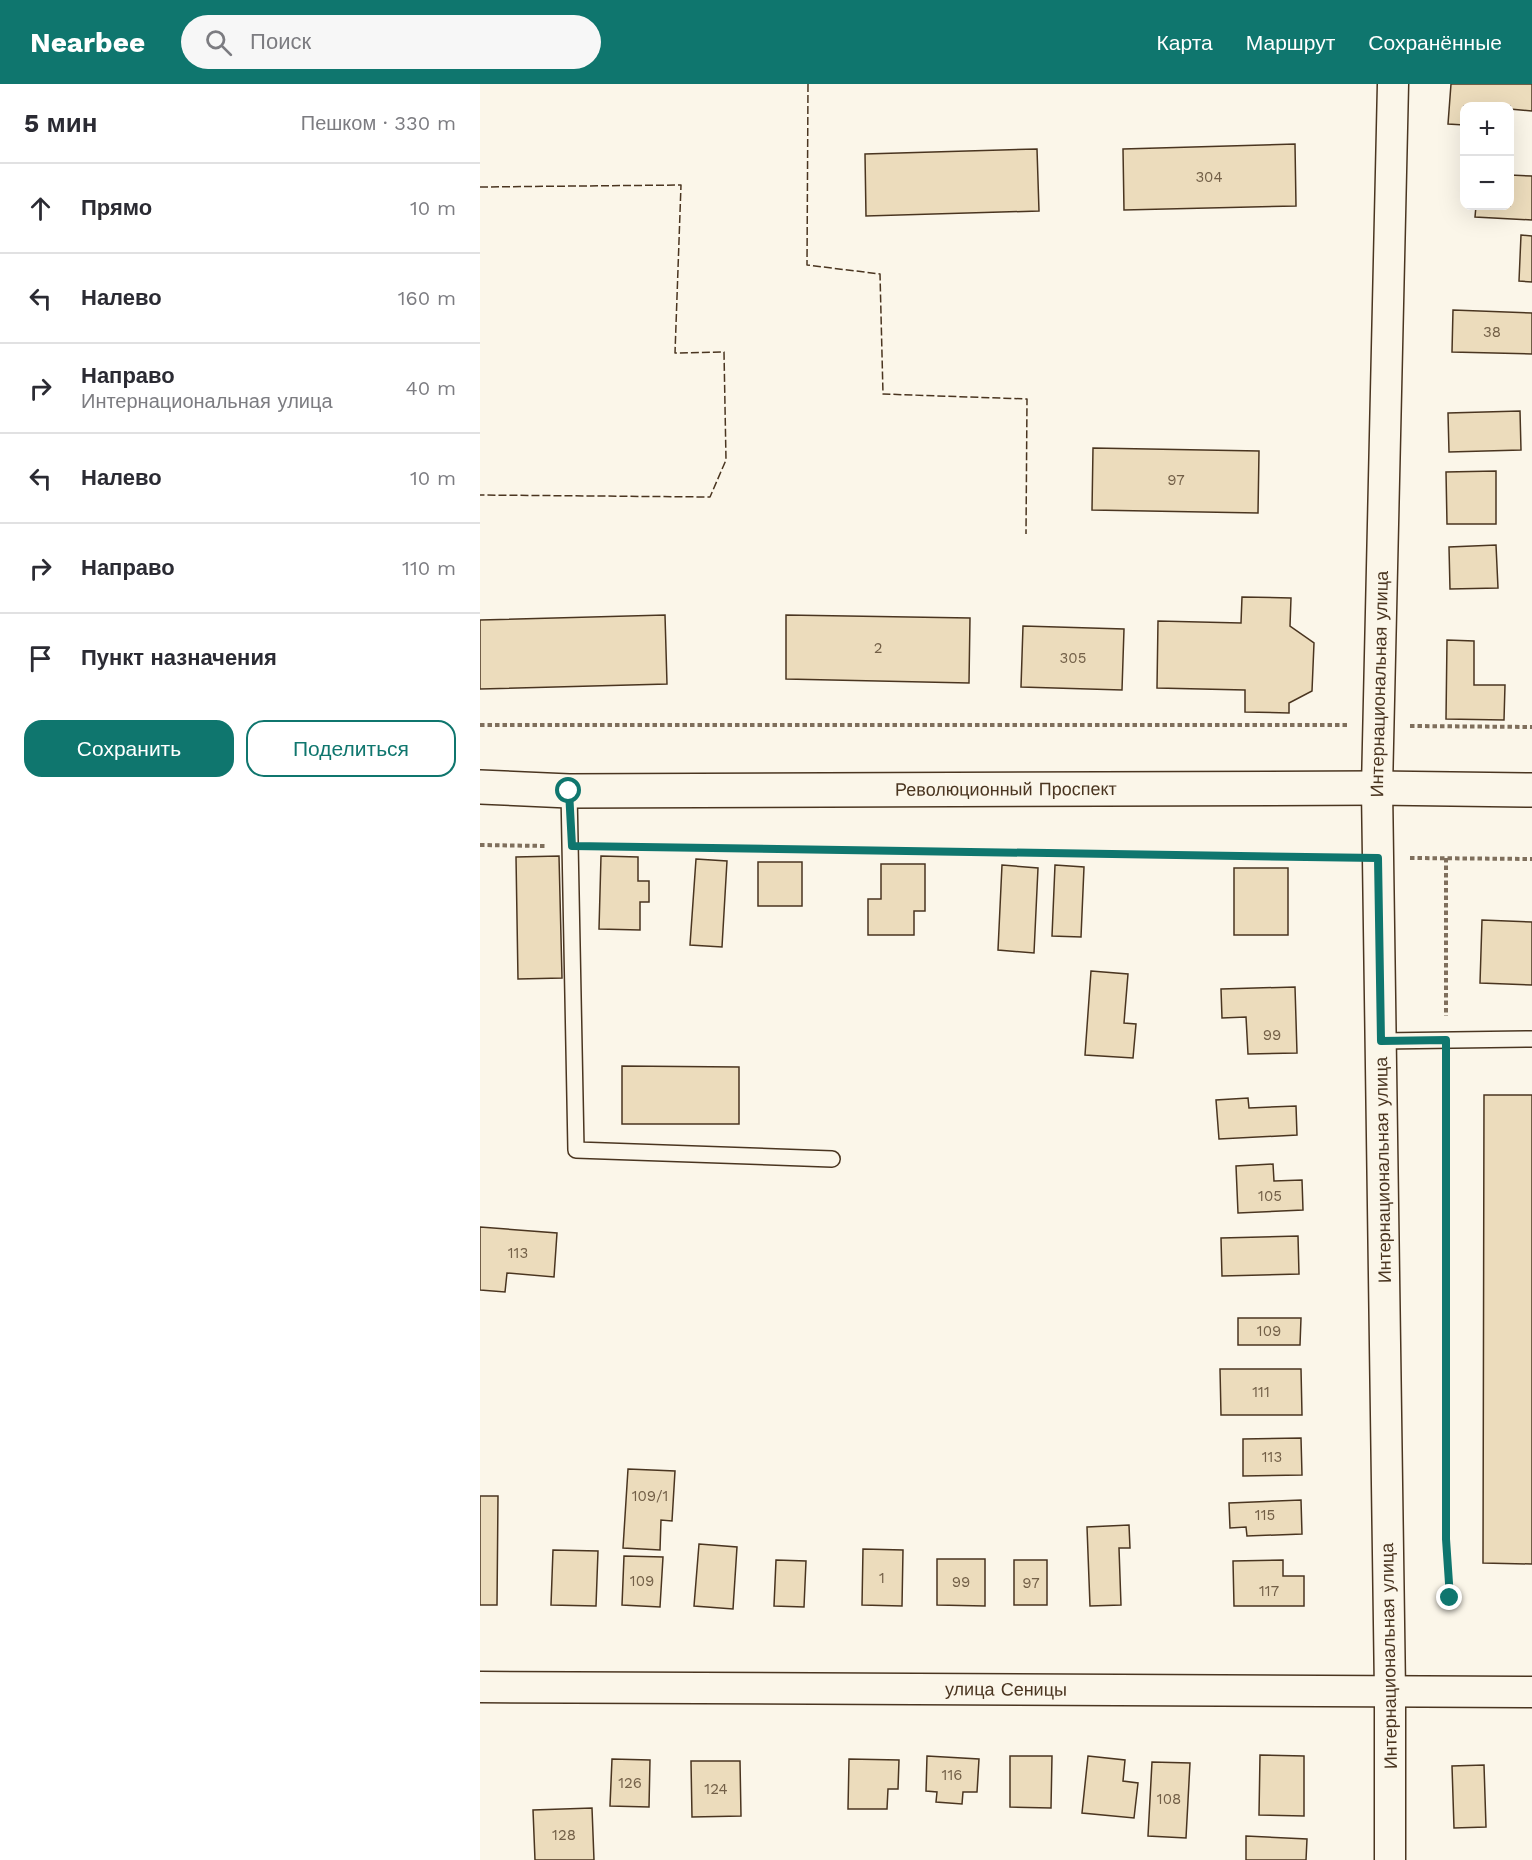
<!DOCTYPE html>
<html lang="ru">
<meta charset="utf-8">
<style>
body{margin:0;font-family:"Work Sans",sans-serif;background:#f7f7f7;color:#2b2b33}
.controls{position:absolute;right:18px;top:18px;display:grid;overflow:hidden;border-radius:12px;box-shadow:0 6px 24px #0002}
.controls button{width:54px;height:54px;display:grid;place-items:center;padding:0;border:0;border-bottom:2px solid #e1e1e2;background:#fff;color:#2b2b33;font:30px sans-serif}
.stop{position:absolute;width:18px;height:18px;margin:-14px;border:4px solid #0f766e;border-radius:50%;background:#fff}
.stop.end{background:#0f766e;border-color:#fff;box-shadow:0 2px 6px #0008}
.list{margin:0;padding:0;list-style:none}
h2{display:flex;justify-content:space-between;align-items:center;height:78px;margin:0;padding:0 24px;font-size:26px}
h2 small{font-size:20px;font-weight:400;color:#7c7c81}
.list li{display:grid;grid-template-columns:39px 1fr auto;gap:18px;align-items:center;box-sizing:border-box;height:90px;padding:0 24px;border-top:2px solid #e1e1e2}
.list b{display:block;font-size:22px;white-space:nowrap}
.list p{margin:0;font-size:20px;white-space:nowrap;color:#7c7c81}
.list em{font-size:20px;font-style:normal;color:#7c7c81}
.actions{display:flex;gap:12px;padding:18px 24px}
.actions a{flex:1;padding:14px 0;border:2px solid #0f766e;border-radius:18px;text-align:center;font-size:21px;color:#0f766e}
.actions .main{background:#0f766e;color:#fff}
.icon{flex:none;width:33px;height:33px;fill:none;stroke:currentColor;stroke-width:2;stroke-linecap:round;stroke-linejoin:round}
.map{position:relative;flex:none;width:1052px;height:1776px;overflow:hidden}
header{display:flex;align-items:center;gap:36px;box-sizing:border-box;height:84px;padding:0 30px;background:#0f766e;color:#fff}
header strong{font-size:28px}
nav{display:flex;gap:33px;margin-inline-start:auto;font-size:21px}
.search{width:420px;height:54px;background:#f7f7f7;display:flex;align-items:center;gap:15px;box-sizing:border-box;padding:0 21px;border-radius:33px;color:#7c7c81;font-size:22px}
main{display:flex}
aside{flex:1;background:#fff}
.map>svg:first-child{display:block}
.building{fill:#ecdcbc;stroke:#4a3520;stroke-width:1.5}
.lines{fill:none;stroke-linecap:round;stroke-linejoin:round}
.service-casing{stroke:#4a3520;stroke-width:18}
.minor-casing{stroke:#4a3520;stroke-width:33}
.tertiary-casing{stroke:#4a3520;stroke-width:36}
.path{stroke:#7f6f5c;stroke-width:4;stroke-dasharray:4.5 3;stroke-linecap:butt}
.service{stroke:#fbf6e9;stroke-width:15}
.minor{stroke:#fbf6e9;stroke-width:30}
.tertiary{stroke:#fbf6e9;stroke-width:33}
.fence{stroke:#4a3520;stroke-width:1.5;stroke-dasharray:8 3;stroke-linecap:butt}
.route{stroke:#0f766e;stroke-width:8}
.labels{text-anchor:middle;stroke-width:4.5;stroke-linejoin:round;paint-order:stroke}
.number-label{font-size:15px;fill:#725f47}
.street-label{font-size:18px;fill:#4a3520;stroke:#fbf6e9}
</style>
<header>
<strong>Nearbee</strong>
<div class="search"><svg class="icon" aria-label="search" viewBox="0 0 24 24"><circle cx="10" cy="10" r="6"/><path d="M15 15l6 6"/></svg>Поиск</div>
<nav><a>Карта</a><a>Маршрут</a><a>Сохранённые</a></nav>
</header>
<main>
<aside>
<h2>5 мин<small>Пешком · 330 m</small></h2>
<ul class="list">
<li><svg class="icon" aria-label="ahead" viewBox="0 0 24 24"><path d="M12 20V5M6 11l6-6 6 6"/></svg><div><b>Прямо</b></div><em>10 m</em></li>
<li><svg class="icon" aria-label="left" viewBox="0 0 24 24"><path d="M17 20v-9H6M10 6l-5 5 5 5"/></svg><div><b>Налево</b></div><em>160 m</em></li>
<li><svg class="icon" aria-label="right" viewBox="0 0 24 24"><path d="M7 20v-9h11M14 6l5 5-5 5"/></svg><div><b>Направо</b><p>Интернациональная улица</p></div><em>40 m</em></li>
<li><svg class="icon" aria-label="left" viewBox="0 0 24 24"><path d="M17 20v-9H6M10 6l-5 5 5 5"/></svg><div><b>Налево</b></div><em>10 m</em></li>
<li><svg class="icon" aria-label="right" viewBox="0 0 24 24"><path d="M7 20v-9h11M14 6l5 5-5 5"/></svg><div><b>Направо</b></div><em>110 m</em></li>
<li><svg class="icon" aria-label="arrive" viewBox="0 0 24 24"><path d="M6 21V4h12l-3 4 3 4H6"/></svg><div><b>Пункт назначения</b></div></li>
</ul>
<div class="actions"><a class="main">Сохранить</a><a>Поделиться</a></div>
</aside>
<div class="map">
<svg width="1052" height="1776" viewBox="0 0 1052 1776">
<rect width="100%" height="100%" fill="#fbf6e9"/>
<!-- building -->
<g class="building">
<polygon points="971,0 1052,0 1052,27 1030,25 1030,22 984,22 984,41 968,40"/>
<polygon points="815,60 816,122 644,126 643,65"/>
<polygon points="557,65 559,127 386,132 385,70"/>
<polygon points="1030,91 1052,92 1052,136 995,133 996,122 1030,122"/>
<polygon points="1041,151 1052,152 1052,198 1039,197"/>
<polygon points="973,226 1052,229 1052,270 972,268"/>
<polygon points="1040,327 1041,366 969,368 968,329"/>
<polygon points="613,364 779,367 778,429 612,426"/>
<polygon points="1016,387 1016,440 967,440 966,388"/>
<polygon points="1016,461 1018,504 970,505 969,463"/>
<polygon points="762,513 811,514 810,542 834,559 832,607 809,619 809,629 765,628 765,606 677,604 678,537 761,539"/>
<polygon points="185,531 187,600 0,605 0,536"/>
<polygon points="306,531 490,534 489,599 306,595"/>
<polygon points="543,542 644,545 642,606 541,603"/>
<polygon points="967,556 994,557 994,601 1025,601 1024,636 966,635"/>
<polygon points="79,772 82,894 38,895 36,773"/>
<polygon points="121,772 158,773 158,797 169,797 169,818 160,818 160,846 119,845"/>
<polygon points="216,775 247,777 242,863 210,861"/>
<rect x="278" y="778" width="44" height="44"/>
<polygon points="401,780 445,780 445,827 434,827 434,851 388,851 388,815 401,815"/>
<polygon points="522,781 558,784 554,869 518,866"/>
<polygon points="575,781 604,783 601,853 572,852"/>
<rect x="754" y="784" width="54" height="67"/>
<polygon points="1002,836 1052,838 1052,901 1000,899"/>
<polygon points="611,887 648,890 644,939 656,940 653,974 605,971"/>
<polygon points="815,903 817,969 768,970 766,933 742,934 741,905"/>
<polygon points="142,982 259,983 259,1040 142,1040"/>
<polygon points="1004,1011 1052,1011 1052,1480 1003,1479"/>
<polygon points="768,1014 769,1024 816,1022 817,1051 739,1055 736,1016"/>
<polygon points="793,1080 794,1097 822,1096 823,1126 758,1129 756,1082"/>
<polygon points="0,1143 77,1149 74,1193 27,1189 25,1208 0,1206"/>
<polygon points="818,1152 819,1190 742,1192 741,1154"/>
<polygon points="758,1234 821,1234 820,1261 758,1261"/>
<polygon points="740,1285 821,1285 822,1331 741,1331"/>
<polygon points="821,1354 822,1391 763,1392 763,1355"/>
<polygon points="148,1385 195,1387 192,1437 181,1436 180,1466 143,1464"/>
<polygon points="0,1412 18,1412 17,1521 0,1521"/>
<polygon points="821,1416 822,1450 767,1452 766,1443 750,1444 749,1419"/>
<polygon points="649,1441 650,1464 639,1464 641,1521 610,1522 607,1443"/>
<polygon points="219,1460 257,1463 253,1525 214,1522"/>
<polygon points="383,1465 423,1466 422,1522 382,1521"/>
<polygon points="73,1466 118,1467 116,1522 71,1521"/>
<polygon points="144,1472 183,1473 180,1523 142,1521"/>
<polygon points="457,1475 505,1475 505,1522 457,1521"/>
<polygon points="296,1476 326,1477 324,1523 294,1522"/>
<rect x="534" y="1476" width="33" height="45"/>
<polygon points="803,1476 803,1492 824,1492 824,1522 754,1522 753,1477"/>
<polygon points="780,1671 824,1672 824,1732 779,1731"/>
<polygon points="447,1672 499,1675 497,1708 483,1708 482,1720 456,1718 457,1708 446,1707"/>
<polygon points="530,1672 572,1672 571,1724 530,1723"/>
<polygon points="608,1672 645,1676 643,1697 658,1699 654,1734 602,1729"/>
<polygon points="132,1675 170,1676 169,1723 130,1722"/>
<polygon points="369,1675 419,1676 418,1705 408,1705 407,1725 368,1725"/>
<polygon points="211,1677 260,1677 261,1732 212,1733"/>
<polygon points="672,1678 710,1679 706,1754 668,1752"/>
<polygon points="1004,1681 1006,1743 974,1744 972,1682"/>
<polygon points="112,1724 114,1776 55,1776 53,1726"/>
<polygon points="766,1752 827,1755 826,1776 766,1776"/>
</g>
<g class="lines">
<defs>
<g id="service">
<polyline points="89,707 96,1066 352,1075"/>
<polyline points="901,957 1052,955"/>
</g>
<g id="minor">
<path id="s1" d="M 0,1603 L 1052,1608"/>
<path id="s2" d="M 910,1776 L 910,1608 L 897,704 L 913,0"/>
</g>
<g id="tertiary">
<path id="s3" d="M 0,703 L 89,707 L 897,704 L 1052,706"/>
</g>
</defs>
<!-- service casing -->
<use href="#service" class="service-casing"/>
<!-- minor casing -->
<use href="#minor" class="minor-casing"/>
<!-- tertiary casing -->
<use href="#tertiary" class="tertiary-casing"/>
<!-- path -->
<g class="path">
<polyline points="0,641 868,641"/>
<polyline points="930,642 1052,643"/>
<polyline points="0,761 67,762"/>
<polyline points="114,763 868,773"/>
<polyline points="930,774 1052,775"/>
<polyline points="966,774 966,932"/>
<polyline points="966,978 966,1455 970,1514"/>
</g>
<!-- service -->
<use href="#service" class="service"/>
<!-- minor -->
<use href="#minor" class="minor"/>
<!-- tertiary -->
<use href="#tertiary" class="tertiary"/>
<!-- fence -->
<g class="fence">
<polyline points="328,0 327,181 400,190 403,310 547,315 546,450"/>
<polyline points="0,103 201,101 195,269 244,268 246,376 230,413 0,411"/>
</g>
</g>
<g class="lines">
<!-- route -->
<polyline class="route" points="89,707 92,762 898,774 901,957 966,956 966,1455 970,1514"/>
</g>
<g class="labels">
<!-- number labels -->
<g class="number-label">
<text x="729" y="98">304</text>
<text x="1012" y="253">38</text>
<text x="696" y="401">97</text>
<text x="398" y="569">2</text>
<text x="593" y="579">305</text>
<text x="792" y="956">99</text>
<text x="790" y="1117">105</text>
<text x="38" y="1174">113</text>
<text x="789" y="1252">109</text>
<text x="781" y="1313">111</text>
<text x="792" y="1378">113</text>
<text x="170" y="1417">109/1</text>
<text x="785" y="1436">115</text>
<text x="402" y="1499">1</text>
<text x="162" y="1502">109</text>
<text x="481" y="1503">99</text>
<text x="551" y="1504">97</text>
<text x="789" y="1512">117</text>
<text x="472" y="1696">116</text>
<text x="150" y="1704">126</text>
<text x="236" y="1710">124</text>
<text x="689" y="1720">108</text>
<text x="84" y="1756">128</text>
</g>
<!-- street labels -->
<g class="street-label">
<text dy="6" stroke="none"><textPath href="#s2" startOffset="1176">Интернациональная улица</textPath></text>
<text dy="6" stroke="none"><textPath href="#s3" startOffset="526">Революционный Проспект</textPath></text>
<text transform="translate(903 1086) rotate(-91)" y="6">Интернациональная улица</text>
<text transform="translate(909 1572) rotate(-91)" y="6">Интернациональная улица</text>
<text dy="6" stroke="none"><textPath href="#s1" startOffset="526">улица Сеницы</textPath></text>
</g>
</g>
</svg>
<div class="controls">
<button>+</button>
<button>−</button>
</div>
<div class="stop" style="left:89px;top:707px"></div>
<div class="stop end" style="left:970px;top:1514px"></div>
</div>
</main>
